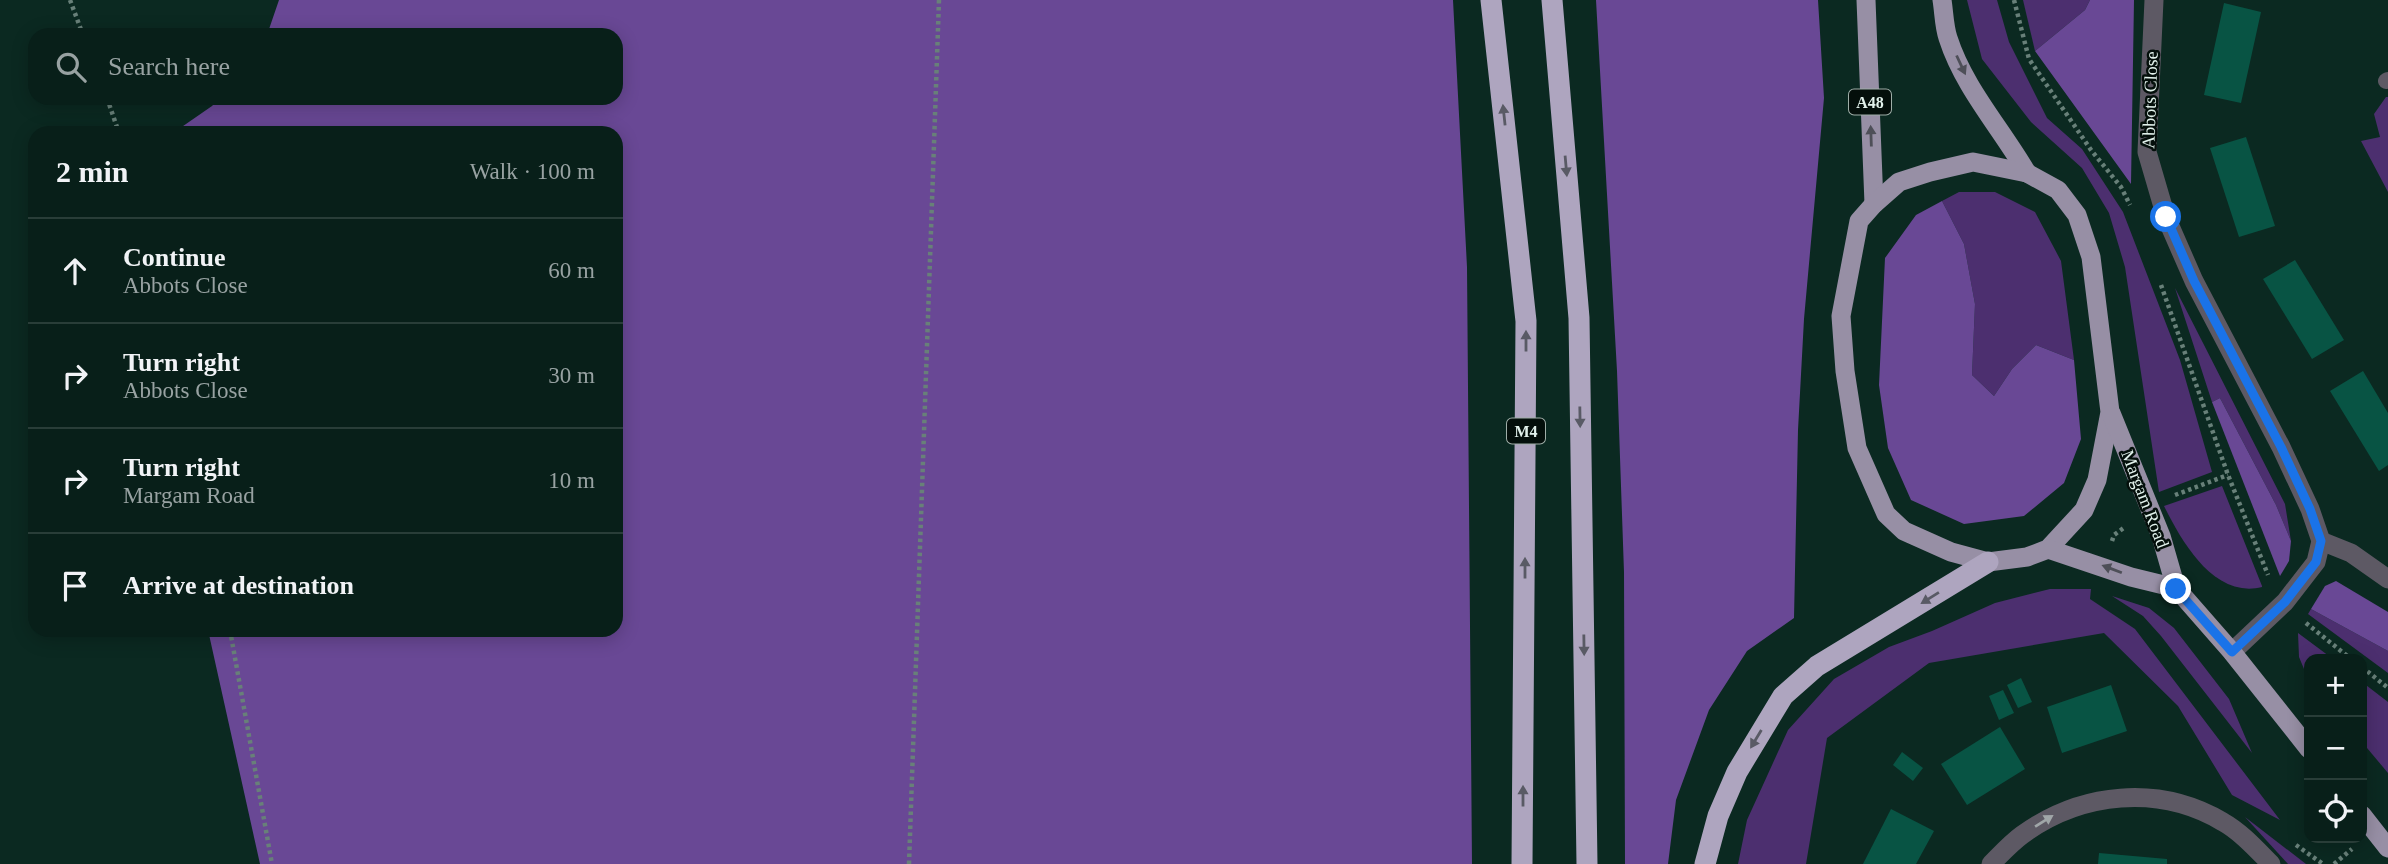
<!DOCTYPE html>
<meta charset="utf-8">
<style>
body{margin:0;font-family:"Times New Roman",serif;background:#162c26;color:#f1f3f6}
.controls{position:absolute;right:21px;bottom:21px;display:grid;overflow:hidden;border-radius:14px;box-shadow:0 4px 18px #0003}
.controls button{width:63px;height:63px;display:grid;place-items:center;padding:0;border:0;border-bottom:2px solid #293d38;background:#081f19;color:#f1f3f6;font:35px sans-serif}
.stop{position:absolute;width:21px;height:21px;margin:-16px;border:5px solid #1a73e8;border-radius:50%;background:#fff}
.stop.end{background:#1a73e8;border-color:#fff;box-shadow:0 2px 7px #0008}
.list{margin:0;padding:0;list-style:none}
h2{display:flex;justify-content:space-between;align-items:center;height:91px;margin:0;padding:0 28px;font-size:30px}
h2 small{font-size:23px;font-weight:400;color:#98a2a2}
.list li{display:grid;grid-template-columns:46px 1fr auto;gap:21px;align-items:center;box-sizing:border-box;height:105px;padding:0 28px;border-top:2px solid #293d38}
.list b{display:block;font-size:26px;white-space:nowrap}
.list p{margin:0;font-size:23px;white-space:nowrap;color:#98a2a2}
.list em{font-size:23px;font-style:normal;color:#98a2a2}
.icon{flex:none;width:38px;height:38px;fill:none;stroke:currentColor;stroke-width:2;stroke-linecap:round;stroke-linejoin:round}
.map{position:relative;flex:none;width:2388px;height:864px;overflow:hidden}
.search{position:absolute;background:#081f19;box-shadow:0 4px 18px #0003;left:28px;top:28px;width:595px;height:77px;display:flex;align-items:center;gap:18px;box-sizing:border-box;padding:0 24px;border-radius:21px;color:#98a2a2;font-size:26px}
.panel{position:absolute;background:#081f19;box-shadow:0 4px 18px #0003;left:28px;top:126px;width:595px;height:511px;border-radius:21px}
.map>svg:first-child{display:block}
.green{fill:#4c2f6f}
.forest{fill:#694895}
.building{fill:#085444}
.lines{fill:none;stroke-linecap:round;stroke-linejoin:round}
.path{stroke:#688079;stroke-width:4.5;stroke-dasharray:3.5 3.5;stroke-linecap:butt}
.service{stroke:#5d5964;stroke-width:16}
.minor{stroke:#5d5964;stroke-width:19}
.primary{stroke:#978fa5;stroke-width:19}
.motorway{stroke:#aea5bf;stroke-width:21}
.oneway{fill:#4e4f58}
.oneway2{fill:#595a65}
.oneway3{fill:#a0a6a8}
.route{stroke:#1a73e8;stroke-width:9}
.labels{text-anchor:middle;stroke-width:5;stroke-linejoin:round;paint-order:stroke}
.shield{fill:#040f0b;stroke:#9faea8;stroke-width:2}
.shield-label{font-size:16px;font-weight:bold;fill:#e2f2ec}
.street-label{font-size:18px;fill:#e2f2ec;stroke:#040f0b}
</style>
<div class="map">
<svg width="2388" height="864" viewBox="0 0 2388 864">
<rect width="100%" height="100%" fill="#0b2921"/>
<!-- green -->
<g class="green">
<polygon points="1967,0 1997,0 2009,42 2047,118 2082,149 2123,212 2180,360 2212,472 2159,492 2125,267 2109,213 2082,168 2031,122 1982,59"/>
<polygon points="2023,0 2090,0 2085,10 2035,51"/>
<polygon points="2386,97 2388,97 2388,192 2361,141 2380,137 2374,114"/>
<polygon points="1959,192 1995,192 2035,212 2061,261 2074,360 2036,345 2012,369 1994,396 1972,375 1975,304 1964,244 1942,201"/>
<polygon points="2175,288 2285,504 2291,541 2276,505 2220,398 2212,402"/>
<path d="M 2222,486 L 2262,586 L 2262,587 C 2214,599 2182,542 2164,506 Z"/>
<polygon points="2050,589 2091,589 2090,599 2135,629 2280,820 2232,795 2178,706 2104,633 1929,663 1827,738 1806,864 1738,864 1747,820 1788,730 1834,679 1889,647 1932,631 1995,603"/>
<polygon points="2112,596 2149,608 2174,628 2229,699 2252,753 2161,636 2143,616"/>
<polygon points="2311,609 2388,651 2388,673 2308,614"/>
<polygon points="2298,633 2333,659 2309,659 2309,681 2299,657"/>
<polygon points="2362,682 2388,702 2388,773 2362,742"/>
<polygon points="2245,817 2306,864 2288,864"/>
</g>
<!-- forest -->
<g class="forest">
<polygon points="279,0 1453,0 1467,267 1472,864 260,864 208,630 616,630 616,133 173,133 212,106 220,98 616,98 616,35 267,35"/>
<polygon points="1596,0 1818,0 1824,98 1804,319 1798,430 1794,618 1747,651 1709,710 1676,800 1668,864 1625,864 1624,572 1617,371"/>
<polygon points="2090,0 2134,0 2131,184 2035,51 2085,10"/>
<polygon points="1942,201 1964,244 1975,304 1972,375 1994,396 2012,369 2036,345 2074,360 2081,439 2064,483 2024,516 1964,524 1911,500 1888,448 1879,385 1885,258 1916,215"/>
<polygon points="2220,398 2276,505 2291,541 2289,561 2280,576 2212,402"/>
<polygon points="2336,581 2388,612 2388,651 2311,609 2325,586"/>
</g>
<!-- building -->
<g class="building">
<polygon points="2224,3 2261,12 2241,103 2204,95"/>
<polygon points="2246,137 2275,226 2239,237 2210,148"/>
<polygon points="2295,260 2344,340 2312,359 2263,279"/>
<polygon points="2363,371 2388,413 2388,465 2379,471 2330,391"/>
<polygon points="2021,678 2032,702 2018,708 2007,685"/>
<polygon points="2111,685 2127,731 2062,753 2047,707"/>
<polygon points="2003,690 2014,713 1999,720 1989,696"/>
<polygon points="2000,727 2025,769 1967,805 1941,764"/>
<polygon points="1902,752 1923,768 1913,781 1893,765"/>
<polygon points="1891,809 1934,831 1916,864 1863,864"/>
<polygon points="2099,853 2167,859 2167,864 2098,864"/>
</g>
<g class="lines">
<!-- path -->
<g class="path">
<polyline points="70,0 83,35"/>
<polyline points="2014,0 2029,59 2091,150 2121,187 2130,205"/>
<polyline points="107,98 119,133"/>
<polyline points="2161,285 2228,475 2268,575"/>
<polyline points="2175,495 2228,475"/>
<polyline points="2112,541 2114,535 2125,527"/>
<polyline points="2306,623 2351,659"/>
<polyline points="230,630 272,864"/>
<polyline points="2362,667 2388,688"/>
<polyline points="2296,845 2323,864"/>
<polyline points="909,864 939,0"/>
<polyline points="2334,864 2352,849"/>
</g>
<!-- service -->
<polyline class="service" points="2386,81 2388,80"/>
<!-- minor -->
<g class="minor">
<polyline points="2154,0 2147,152 2166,217 2194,281 2281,447 2310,509 2321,541 2316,562 2285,602 2232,652"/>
<polyline points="2321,541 2351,553 2388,579"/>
<path d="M 1991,864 C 2001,854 2011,843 2022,835 C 2081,792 2159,784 2223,822 C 2241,832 2257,850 2271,864"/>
</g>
<!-- primary -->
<g class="primary">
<polyline points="1866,0 1874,204"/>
<path d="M 1942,0 C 1944,12 1944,26 1948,38 C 1964,88 2001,128 2027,173"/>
<polygon points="1973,162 2027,173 2058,190 2077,215 2091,257 2110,412 2097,480 2084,510 2048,549 2027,557 1988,562 1951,552 1904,531 1886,514 1857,448 1845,371 1841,316 1859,221 1874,204 1899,182 1930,172"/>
<polyline points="2111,413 2161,536 2176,588 2232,652 2309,749"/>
<polyline points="2048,549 2131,577 2176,588"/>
<polyline points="2362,815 2388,848"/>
</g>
<!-- motorway -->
<g class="motorway">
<polyline points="1491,0 1526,321 1522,864"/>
<polyline points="1552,0 1579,318 1587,864"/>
<polyline points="1705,864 1718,816 1737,772 1783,696 1817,666 1988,562"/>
</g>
</g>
<!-- one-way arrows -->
<defs><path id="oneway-solid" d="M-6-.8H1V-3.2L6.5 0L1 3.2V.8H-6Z" transform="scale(1.75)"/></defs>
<g class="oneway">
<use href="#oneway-solid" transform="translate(1961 65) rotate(65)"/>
<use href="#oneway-solid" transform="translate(1871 136) rotate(-92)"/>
<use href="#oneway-solid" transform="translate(2112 569) rotate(-159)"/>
</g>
<g class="oneway2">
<use href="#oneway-solid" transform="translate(1504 115) rotate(-96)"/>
<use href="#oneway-solid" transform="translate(1566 166) rotate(85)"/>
<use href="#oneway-solid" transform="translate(1526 341) rotate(-90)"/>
<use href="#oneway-solid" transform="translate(1580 417) rotate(89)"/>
<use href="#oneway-solid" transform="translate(1525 568) rotate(-90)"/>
<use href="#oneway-solid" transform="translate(1930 598) rotate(148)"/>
<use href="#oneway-solid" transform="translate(1584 645) rotate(89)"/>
<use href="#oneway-solid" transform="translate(1756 739) rotate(121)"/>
<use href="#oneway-solid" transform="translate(1523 796) rotate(-90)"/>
</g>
<use class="oneway3" href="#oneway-solid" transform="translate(2044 821) rotate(-32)"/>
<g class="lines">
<!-- route -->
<polyline class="route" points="2166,217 2194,281 2281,447 2310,509 2321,541 2316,562 2285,602 2232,652 2176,589"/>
</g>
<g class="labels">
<!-- shield labels -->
<g class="shield">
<rect x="1849" y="89.5" width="42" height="25" rx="5"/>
<rect x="1507" y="418.5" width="38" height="25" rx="5"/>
</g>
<g class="shield-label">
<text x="1870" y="108">A48</text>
<text x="1526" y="437">M4</text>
</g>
<!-- street labels -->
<g class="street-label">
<text transform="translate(2150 100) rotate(-88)" y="6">Abbots Close</text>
<text transform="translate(2145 499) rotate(69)" y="6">Margam Road</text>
</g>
</g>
</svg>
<div class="controls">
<button>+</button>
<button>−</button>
<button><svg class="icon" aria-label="locate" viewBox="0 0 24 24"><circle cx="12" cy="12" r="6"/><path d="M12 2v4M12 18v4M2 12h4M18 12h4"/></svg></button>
</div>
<div class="stop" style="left:2166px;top:217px"></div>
<div class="stop end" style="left:2176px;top:589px"></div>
<div class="search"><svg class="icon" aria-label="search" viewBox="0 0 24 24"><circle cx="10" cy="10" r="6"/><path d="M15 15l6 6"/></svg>Search here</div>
<section class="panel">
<h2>2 min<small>Walk · 100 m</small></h2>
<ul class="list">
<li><svg class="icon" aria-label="ahead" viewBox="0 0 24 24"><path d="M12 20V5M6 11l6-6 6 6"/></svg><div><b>Continue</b><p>Abbots Close</p></div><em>60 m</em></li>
<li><svg class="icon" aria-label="right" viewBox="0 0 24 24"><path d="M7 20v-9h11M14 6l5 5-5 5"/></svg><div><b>Turn right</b><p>Abbots Close</p></div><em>30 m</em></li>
<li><svg class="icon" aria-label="right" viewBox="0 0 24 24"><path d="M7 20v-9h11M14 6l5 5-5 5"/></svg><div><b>Turn right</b><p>Margam Road</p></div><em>10 m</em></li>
<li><svg class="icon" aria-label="arrive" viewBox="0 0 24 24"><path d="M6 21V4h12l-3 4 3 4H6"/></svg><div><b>Arrive at destination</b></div></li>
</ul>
</section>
</div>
